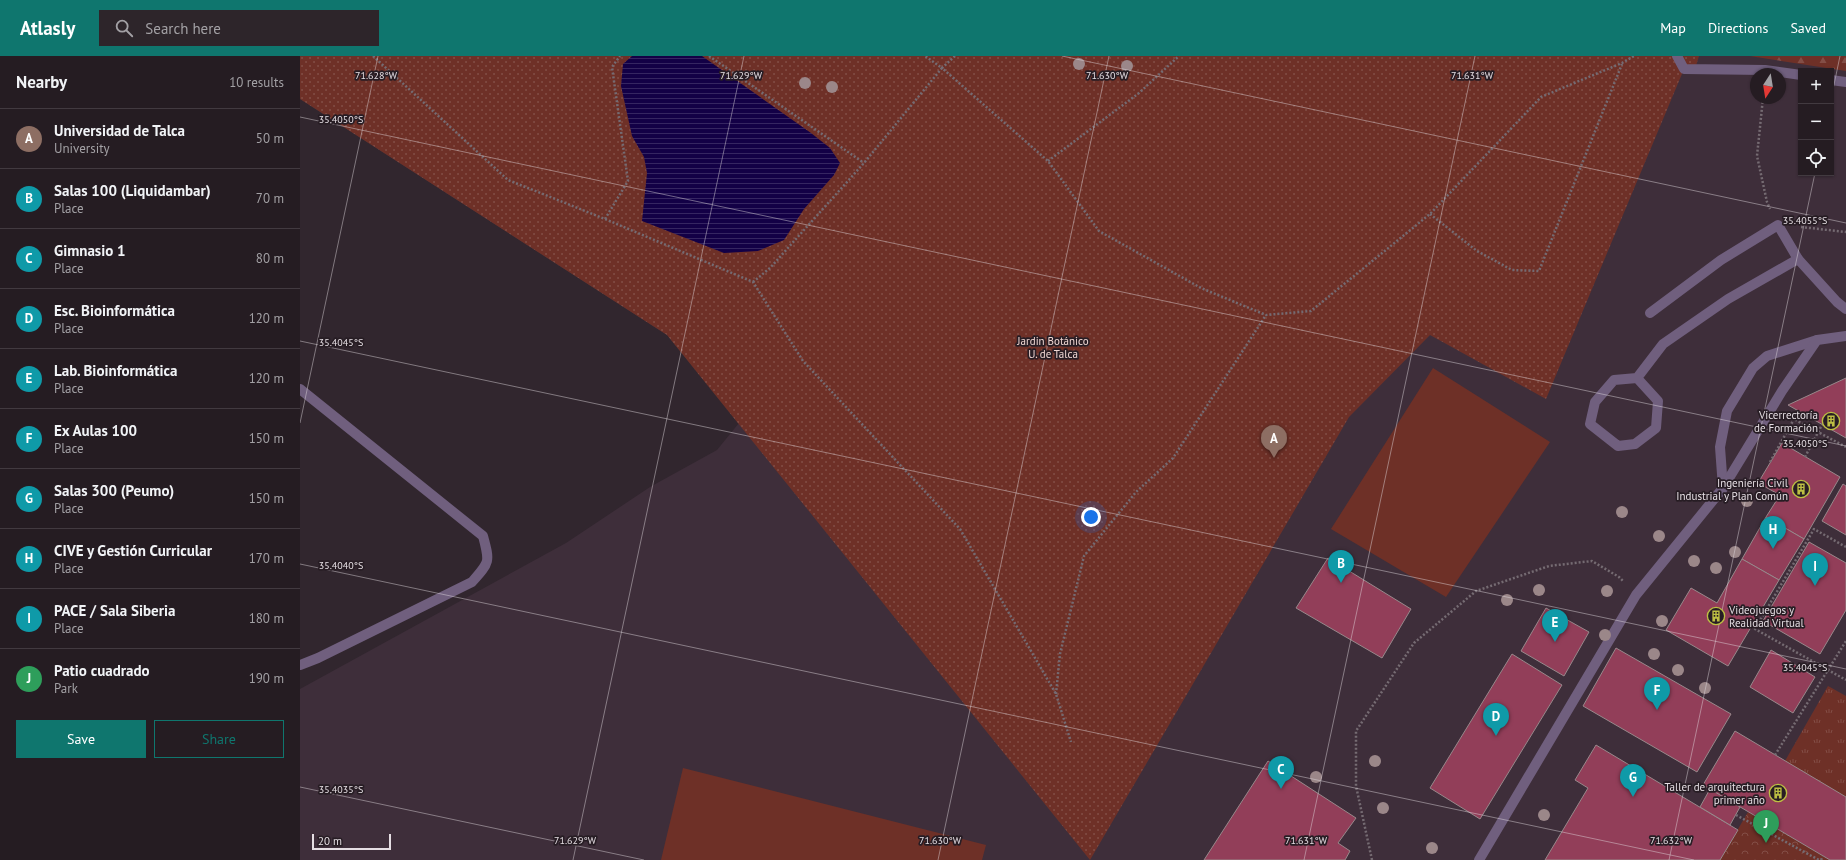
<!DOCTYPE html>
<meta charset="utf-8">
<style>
body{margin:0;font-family:"PT Sans",sans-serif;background:#2d252a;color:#f1f3f6}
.controls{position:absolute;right:12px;top:12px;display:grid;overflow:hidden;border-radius:0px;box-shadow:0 1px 3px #0004}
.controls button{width:36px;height:36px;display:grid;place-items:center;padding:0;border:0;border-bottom:1px solid #423a40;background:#251c22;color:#f1f3f6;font:20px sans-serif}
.compass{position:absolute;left:1450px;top:12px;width:36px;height:36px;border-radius:50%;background:#251c22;box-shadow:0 1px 3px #0004;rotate:192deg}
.scale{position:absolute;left:12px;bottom:10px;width:79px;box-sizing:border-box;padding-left:4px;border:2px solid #e5dee3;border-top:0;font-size:11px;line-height:14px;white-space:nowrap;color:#e5dee3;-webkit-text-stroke:3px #271d24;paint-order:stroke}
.you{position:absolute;left:791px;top:461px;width:14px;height:14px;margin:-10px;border:3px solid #fff;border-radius:50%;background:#1a73e8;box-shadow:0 0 0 6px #1a73e833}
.badge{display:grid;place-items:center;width:26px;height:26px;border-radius:50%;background:#0f766e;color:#fff;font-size:13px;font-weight:700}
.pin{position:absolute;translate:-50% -33px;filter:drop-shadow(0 1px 2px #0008)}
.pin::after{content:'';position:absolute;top:21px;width:14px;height:12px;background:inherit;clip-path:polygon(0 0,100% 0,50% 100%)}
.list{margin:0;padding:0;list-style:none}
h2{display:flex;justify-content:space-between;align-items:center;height:52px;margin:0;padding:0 16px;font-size:17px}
h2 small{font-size:13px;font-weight:400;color:#a3a1a5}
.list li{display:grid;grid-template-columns:26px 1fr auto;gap:12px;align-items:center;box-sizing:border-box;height:60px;padding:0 16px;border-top:1px solid #423a40}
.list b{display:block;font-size:15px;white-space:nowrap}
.list p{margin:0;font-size:13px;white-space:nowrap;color:#a3a1a5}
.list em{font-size:13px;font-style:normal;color:#a3a1a5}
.actions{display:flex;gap:8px;padding:12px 16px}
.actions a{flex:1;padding:9px 0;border:1px solid #0f766e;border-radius:0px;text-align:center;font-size:14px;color:#0f766e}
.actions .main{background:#0f766e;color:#fff}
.icon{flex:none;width:22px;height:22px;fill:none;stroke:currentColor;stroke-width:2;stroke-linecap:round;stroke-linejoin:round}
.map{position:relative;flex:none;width:1546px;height:804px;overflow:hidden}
header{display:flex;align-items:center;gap:24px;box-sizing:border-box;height:56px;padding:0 20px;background:#0f766e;color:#fff}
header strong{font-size:19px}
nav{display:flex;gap:22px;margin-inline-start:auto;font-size:14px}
.search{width:280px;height:36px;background:#2d252a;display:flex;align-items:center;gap:10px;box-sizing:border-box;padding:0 14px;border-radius:0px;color:#a3a1a5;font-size:15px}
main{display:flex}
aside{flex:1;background:#251c22}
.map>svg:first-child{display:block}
.built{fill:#3e2e3a;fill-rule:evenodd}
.grass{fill:url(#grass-tufts)}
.forest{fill:url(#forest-firs)}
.park{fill:url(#park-crowns)}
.garden{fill:url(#garden-dots)}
.pitch{fill:#6e3027}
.water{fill:url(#water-rules)}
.building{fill:#923e59;stroke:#98888b}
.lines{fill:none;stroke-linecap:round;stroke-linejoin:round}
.path{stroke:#756b72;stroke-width:2.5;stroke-dasharray:2 2;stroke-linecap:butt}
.service{stroke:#705f7e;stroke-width:10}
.minor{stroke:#705f7e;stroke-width:10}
.tree{fill:#9b8789}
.ticks{fill:none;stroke:#e5dee3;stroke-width:1;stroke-opacity:0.45}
.labels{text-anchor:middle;stroke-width:3.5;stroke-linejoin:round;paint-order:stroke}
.park-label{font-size:11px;fill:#f1d7d3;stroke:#271d24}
.poi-label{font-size:11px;fill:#e5dee3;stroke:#271d24;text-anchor:end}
.ticks-label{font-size:10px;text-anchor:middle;fill:#e5dee3;stroke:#271d24;stroke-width:3.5;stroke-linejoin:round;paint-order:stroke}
</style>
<header>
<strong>Atlasly</strong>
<div class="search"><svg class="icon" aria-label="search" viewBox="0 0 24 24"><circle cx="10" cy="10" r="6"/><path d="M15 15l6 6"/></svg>Search here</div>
<nav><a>Map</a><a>Directions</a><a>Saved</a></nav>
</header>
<main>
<aside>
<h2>Nearby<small>10 results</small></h2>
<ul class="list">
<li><span class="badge" style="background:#8d6e63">A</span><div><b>Universidad de Talca</b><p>University</p></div><em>50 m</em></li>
<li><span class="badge" style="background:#0f9aa8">B</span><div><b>Salas 100 (Liquidambar)</b><p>Place</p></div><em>70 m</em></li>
<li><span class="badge" style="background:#0f9aa8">C</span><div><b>Gimnasio 1</b><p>Place</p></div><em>80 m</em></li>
<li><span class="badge" style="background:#0f9aa8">D</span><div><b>Esc. Bioinformática</b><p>Place</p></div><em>120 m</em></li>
<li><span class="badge" style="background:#0f9aa8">E</span><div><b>Lab. Bioinformática</b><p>Place</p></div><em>120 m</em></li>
<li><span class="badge" style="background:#0f9aa8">F</span><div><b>Ex Aulas 100</b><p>Place</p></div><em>150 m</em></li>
<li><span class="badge" style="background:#0f9aa8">G</span><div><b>Salas 300 (Peumo)</b><p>Place</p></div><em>150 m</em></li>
<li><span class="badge" style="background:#0f9aa8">H</span><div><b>CIVE y Gestión Curricular</b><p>Place</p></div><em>170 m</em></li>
<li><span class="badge" style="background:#0f9aa8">I</span><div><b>PACE / Sala Siberia</b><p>Place</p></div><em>180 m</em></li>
<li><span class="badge" style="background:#2e9e5b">J</span><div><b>Patio cuadrado</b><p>Park</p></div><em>190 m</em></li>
</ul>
<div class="actions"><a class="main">Save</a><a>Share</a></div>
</aside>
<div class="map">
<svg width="1546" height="804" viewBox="0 0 1546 804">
<defs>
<pattern id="grass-tufts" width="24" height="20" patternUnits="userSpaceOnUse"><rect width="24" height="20" fill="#6e3027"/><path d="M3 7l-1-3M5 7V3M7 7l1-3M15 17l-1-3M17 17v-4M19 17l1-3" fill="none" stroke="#834e46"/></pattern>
<pattern id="forest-firs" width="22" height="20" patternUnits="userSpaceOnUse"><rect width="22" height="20" fill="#6e3027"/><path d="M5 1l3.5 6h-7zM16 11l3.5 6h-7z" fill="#834e46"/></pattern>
<pattern id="park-crowns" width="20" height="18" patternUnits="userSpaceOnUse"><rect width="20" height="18" fill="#6e3027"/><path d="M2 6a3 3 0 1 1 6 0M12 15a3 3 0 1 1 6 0" fill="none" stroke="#834e46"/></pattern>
<pattern id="garden-dots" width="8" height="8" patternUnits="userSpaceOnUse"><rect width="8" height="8" fill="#6e3027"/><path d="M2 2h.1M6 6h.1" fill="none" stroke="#834e46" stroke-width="1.8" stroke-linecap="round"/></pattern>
<pattern id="water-rules" width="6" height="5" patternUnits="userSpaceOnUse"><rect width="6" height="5" fill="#130046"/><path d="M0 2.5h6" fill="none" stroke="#352561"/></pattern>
</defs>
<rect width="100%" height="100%" fill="#31262e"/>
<!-- built -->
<path class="built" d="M 0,0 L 1546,0 L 1546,804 L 0,804 L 0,633 L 266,487 L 350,431 L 417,394 L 439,367 L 367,279 L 0,43 ZM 1501,15 L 1531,15 L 1531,117 L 1501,117 ZM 1456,18 L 1480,18 L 1480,42 L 1456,42 Z"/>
<!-- grass -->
<polygon class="grass" points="1528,630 1546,640 1546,742 1485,705"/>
<!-- forest -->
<polygon class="forest" points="1450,0 1546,0 1546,15"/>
<!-- park -->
<polygon class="park" points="1448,756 1530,804 1420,804"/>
<!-- garden -->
<polygon class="garden" points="0,0 1399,0 1395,13 1384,13 1246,343 1130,279 1049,361 790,804 367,279 0,43"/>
<!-- pitch -->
<g class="pitch">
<polygon points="1133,312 1250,386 1146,541 1031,473"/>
<polygon points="383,712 686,789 682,804 361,804"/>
</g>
<!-- water -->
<polygon class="water" points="332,0 402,0 511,77 530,92 540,107 534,119 504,153 484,184 458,195 424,197 342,165 347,117 344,101 332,80 321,30 323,8"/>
<!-- building -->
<g class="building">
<polygon points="1546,322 1546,382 1488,349"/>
<polygon points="1482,387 1540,421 1504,483 1466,461 1480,439 1458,427"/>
<polygon points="1543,428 1546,430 1546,479 1522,465"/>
<polygon points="1466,461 1504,483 1479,524 1442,503"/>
<polygon points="1509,486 1546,507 1546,554 1520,598 1463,565"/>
<polygon points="1028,502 1111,553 1082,602 996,552"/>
<polygon points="1442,503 1479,524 1428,610 1366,574 1391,532 1417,547"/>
<polygon points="1246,552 1289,576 1264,620 1221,595"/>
<polygon points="1316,592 1431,658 1397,716 1283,650"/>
<polygon points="1471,594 1515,621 1493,657 1450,631"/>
<polygon points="1212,598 1262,629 1180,763 1130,732"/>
<polygon points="1435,675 1546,741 1546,804 1530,804 1403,729"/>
<polygon points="1296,689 1438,774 1420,804 1245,804 1288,732 1275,724"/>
<polygon points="968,705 1056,762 1038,787 1050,795 1045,804 904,804"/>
<polygon points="1410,733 1440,751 1430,769 1400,751"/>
</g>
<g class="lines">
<!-- path -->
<g class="path">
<polyline points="73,0 208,124 305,163 453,226 503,305 660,473 756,638 771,686"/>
<polyline points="409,0 564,107"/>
<polyline points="655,0 642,12 748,105 799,175 901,232 966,259 1011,255 1130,158 1241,41 1322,7 1334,0"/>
<polyline points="1463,42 1457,100 1467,146 1470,153"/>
<polyline points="748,105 839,37 879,0"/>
<polyline points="1130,158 1177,195 1212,214 1239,215 1322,8"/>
<polyline points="305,163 328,125 312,11 320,0"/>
<polyline points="1501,171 1546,176"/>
<polyline points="453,226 470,212 564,107 642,12 625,0"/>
<polyline points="1488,360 1546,391"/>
<polyline points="1505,401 1523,367"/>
<polyline points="1470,406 1499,354"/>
<polyline points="1546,491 1514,473 1455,573 1546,624"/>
<polyline points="756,638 760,598 784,500 836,436 873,402 966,259"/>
<polyline points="1475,699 1546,585"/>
<polyline points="1436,759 1519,804"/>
<polyline points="1072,804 1056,730 1056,675 1114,587 1176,535 1249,510 1292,505 1319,521 1323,525"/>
<polyline points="1521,804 1523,800"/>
</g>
<!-- service -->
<g class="service">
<polyline points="1377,0 1384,13 1465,14 1501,19"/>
<polyline points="1531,24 1546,26"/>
<polyline points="1350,257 1421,204 1478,169 1498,203"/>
<polyline points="1337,322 1358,345 1356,372 1335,388 1318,390 1290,368 1295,346 1314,324 1337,322 1363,288 1428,243 1498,203 1537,246 1546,253"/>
<polyline points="1423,432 1420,391 1427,355 1453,312 1467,300 1517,284"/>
<polyline points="1179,804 1336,539 1423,432 1482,335 1517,284 1546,280"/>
</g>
<!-- minor -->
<path class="minor" d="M 0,333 L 183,480 C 190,506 190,506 172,526 L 18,602 L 0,609"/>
</g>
<!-- trees -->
<g class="tree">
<circle cx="779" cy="8" r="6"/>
<circle cx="827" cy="10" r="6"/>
<circle cx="505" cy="27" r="6"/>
<circle cx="532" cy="31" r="6"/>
<circle cx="1447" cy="445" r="6"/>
<circle cx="1322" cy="456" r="6"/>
<circle cx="1359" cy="480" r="6"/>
<circle cx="1435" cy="496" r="6"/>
<circle cx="1394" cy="505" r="6"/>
<circle cx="1416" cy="512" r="6"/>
<circle cx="1239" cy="534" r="6"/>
<circle cx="1307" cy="535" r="6"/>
<circle cx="1207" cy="544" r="6"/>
<circle cx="1362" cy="565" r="6"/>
<circle cx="1305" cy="579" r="6"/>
<circle cx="1354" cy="598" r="6"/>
<circle cx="1378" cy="614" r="6"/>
<circle cx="1405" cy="632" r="6"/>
<circle cx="1075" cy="705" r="6"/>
<circle cx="1016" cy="721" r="6"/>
<circle cx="1083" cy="752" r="6"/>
<circle cx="1244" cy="759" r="6"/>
<circle cx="1132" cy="792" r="6"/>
</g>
<!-- ticks -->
<path class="ticks" d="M 762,0 L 1546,167M 1531,43 L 1540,0M 0,61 L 1546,390M 0,285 L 1546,613M 0,367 L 78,0M 0,508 L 1394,804M 0,731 L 344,804M 273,804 L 444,0M 638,804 L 809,0M 1004,804 L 1175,0M 1369,804 L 1515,117"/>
<!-- icons -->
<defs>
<symbol id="building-ring" viewBox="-11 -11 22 22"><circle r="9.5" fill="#271d24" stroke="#bdbf43" stroke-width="1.5"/><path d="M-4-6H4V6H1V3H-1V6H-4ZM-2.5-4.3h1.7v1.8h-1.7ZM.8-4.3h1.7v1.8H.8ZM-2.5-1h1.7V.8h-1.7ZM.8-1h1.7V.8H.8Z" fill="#bdbf43"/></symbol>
</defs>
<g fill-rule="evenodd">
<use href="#building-ring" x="1521" y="355" width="20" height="20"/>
<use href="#building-ring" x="1491" y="423" width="20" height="20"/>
<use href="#building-ring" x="1406" y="550" width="20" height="20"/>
<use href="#building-ring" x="1468" y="727" width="20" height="20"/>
</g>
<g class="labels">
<!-- park labels -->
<g class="park-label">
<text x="753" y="289">Jardin Botánico<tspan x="753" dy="13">U. de Talca</tspan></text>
</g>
<!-- poi labels -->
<g class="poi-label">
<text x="1518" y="363">Vicerrectoría<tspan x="1518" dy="13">de Formación</tspan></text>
<text x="1488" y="431">Ingeniería Civil<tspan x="1488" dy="13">Industrial y Plan Común</tspan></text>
<text x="1429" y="558" text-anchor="start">Videojuegos y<tspan x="1429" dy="13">Realidad Virtual</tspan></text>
<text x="1465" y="735">Taller de arquitectura<tspan x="1465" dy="13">primer año</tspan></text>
</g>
</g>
<g class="ticks-label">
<text x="76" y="23">71.628°W</text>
<text x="441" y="23">71.629°W</text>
<text x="807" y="23">71.630°W</text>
<text x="1172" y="23">71.631°W</text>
<text x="41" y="67">35.4050°S</text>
<text x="1505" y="168">35.4055°S</text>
<text x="41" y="290">35.4045°S</text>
<text x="1505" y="391">35.4050°S</text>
<text x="41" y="513">35.4040°S</text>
<text x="1505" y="615">35.4045°S</text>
<text x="41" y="737">35.4035°S</text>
<text x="275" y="788">71.629°W</text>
<text x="640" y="788">71.630°W</text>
<text x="1006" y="788">71.631°W</text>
<text x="1371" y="788">71.632°W</text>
</g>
</svg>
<div class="controls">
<button>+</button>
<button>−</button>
<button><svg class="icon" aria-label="locate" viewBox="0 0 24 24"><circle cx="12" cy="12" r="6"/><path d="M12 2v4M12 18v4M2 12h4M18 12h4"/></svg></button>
</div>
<svg class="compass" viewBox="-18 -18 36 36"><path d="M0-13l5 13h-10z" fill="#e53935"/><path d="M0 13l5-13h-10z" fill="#a3a1a5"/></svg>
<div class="scale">20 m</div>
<div class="you"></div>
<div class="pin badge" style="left:974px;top:402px;background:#8d6e63">A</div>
<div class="pin badge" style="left:1041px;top:527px;background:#0f9aa8">B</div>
<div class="pin badge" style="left:981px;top:733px;background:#0f9aa8">C</div>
<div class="pin badge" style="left:1196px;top:680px;background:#0f9aa8">D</div>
<div class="pin badge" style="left:1255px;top:586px;background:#0f9aa8">E</div>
<div class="pin badge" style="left:1357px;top:654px;background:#0f9aa8">F</div>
<div class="pin badge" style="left:1333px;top:741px;background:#0f9aa8">G</div>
<div class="pin badge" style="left:1473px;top:493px;background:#0f9aa8">H</div>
<div class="pin badge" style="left:1515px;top:530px;background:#0f9aa8">I</div>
<div class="pin badge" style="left:1466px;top:787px;background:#2e9e5b">J</div>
</div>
</main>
